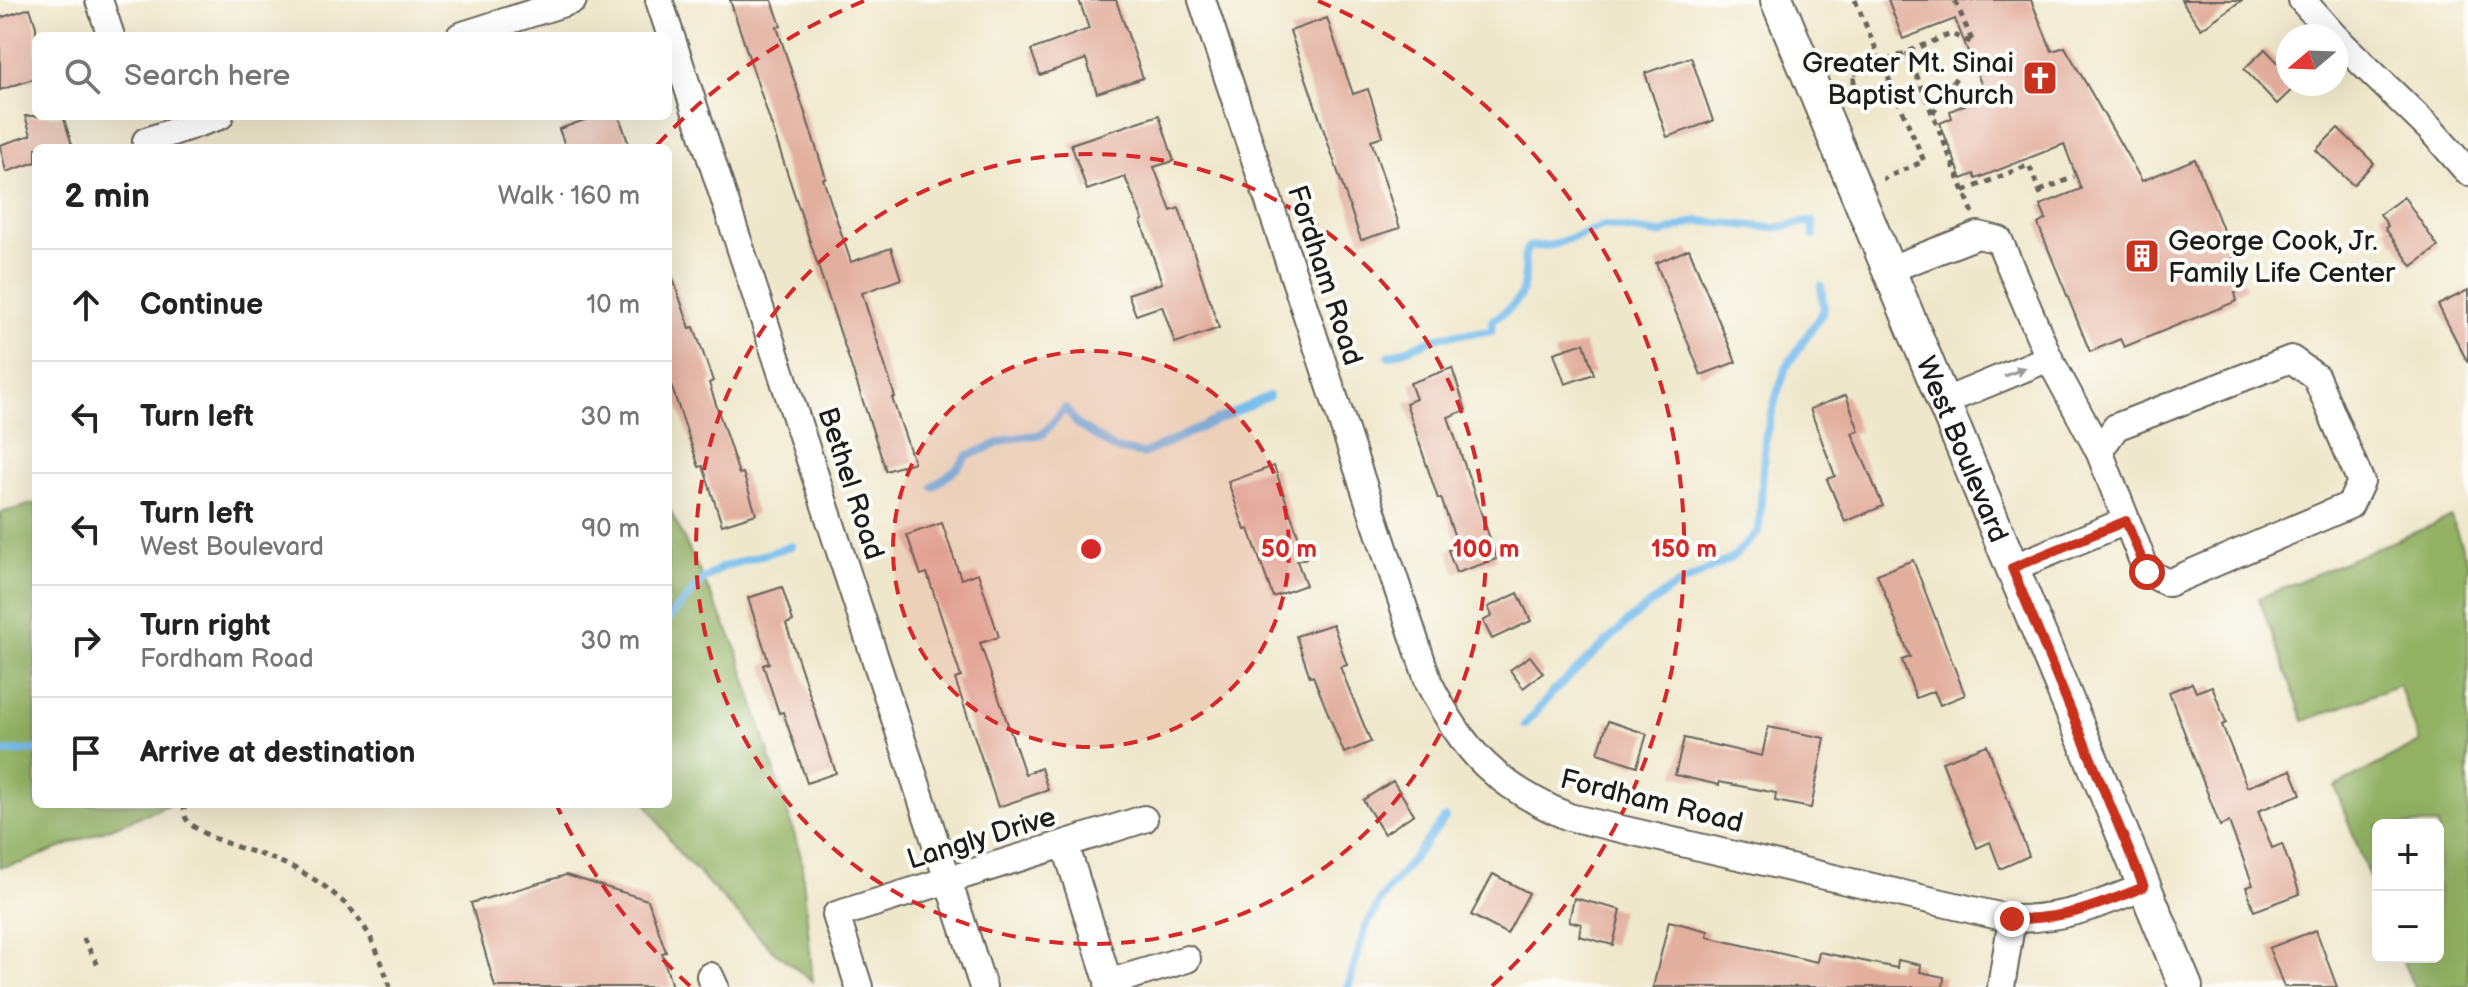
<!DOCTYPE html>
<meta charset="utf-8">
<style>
body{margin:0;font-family:"Balsamiq Sans",sans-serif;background:#f6f6f6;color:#222}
.controls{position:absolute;right:24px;bottom:24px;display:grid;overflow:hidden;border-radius:12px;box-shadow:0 8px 32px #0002}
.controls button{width:72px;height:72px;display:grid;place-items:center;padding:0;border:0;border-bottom:2px solid #e0e0e0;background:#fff;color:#222;font:40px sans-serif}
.compass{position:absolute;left:2276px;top:24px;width:72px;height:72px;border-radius:50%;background:#fff;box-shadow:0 8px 32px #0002;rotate:251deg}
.stop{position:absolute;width:24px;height:24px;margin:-18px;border:6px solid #c8321e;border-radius:50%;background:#fff}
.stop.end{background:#c8321e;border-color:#fff;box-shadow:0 2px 8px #0008}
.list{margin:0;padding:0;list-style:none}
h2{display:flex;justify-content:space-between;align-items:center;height:104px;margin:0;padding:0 32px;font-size:34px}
h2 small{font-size:26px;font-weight:400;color:#767676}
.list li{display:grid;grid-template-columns:52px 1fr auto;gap:24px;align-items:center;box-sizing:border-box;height:112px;padding:0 32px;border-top:2px solid #e0e0e0}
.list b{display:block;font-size:30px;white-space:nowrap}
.list p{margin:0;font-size:26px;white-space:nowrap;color:#767676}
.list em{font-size:26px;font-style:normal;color:#767676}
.icon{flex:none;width:44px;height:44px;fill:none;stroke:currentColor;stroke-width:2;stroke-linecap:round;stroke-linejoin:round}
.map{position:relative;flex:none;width:2468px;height:987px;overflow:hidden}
.search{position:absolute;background:#fff;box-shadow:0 8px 32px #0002;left:32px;top:32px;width:640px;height:88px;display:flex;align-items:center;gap:20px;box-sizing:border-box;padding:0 28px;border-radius:12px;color:#767676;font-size:30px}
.panel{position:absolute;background:#fff;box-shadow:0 8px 32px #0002;left:32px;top:144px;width:640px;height:664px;border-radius:12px}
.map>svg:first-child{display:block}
.forest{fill:#92b163;stroke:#576640;stroke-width:2}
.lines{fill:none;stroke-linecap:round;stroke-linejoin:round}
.stream{stroke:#75bced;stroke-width:8}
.building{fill:#e2ae9d}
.minor-casing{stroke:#666359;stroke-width:30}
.major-casing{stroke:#666359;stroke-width:36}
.path{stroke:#666359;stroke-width:5;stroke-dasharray:6 6;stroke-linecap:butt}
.minor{stroke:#fff;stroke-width:26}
.major{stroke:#fff;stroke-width:32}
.oneway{fill:#999}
.route{stroke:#c8321e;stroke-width:10}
.ring{fill:none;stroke:#d62828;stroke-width:4;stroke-dasharray:14 10}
.labels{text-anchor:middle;stroke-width:8;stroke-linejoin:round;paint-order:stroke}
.poi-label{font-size:28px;fill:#1c1c1c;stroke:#fdfcf7;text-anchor:end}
.street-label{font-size:28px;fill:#1c1c1c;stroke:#fdfcf7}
.centre{fill:#d62828;stroke:#fdfcf7;stroke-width:4}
.ring-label{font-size:24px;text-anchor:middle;font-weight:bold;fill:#d62828;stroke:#fdfcf7;stroke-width:8;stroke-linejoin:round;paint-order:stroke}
</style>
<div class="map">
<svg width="2468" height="987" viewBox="0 0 2468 987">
<rect width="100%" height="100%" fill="#fdfcf7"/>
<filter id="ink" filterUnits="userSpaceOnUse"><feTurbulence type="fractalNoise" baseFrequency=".0125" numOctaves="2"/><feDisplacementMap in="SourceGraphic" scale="16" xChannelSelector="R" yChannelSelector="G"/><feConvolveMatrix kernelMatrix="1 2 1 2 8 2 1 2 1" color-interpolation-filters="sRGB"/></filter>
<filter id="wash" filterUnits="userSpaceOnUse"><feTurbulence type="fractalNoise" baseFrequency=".006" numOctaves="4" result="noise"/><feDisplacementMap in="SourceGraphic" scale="32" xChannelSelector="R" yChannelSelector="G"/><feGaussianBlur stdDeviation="1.8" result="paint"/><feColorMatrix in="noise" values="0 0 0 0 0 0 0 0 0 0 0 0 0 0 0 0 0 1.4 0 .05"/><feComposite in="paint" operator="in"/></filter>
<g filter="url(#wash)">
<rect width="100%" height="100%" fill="#efe7cb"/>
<!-- forest -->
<g class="forest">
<polygon points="36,503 36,804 171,804 22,863 0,867 0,513"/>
<polygon points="668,506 736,647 801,856 813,982 770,948 678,852 647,804 668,804"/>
<polygon points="2451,517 2468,563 2468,987 2414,987 2401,957 2438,957 2438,825 2378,825 2378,900 2335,787 2420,742 2399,685 2304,721 2259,598"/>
</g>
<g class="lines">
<!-- stream -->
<g class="stream">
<path d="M 1389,356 L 1442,336 L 1492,331 L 1493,320 C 1518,303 1525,298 1525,266 C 1524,258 1524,254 1528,247 L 1552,245 L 1605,226 L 1660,234 L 1697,221 L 1774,228 L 1812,221 L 1814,236"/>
<polyline points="933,487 957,468 967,456 1009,439 1043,434 1065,408 1077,424 1115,449 1143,454 1269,396"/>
<polyline points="668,619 704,579 723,567 792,546"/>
<polyline points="1525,725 1553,692 1632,618 1669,590 1732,558 1759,531 1765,439 1777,394 1787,366 1824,310 1821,286"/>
<polyline points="0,752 36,750"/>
<polyline points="1348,987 1365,929 1381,899 1445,818"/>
</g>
</g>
<g id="blocks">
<!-- building -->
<g class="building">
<polygon points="730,0 772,0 781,26 777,27 826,178 823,179 851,262 891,248 901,279 862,293 895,397 892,398 914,462 886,471"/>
<polygon points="1079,0 1116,0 1143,78 1097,93 1086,59 1040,75 1031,50 1089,29"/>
<polygon points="1888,0 2031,0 2052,51 2065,47 2142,181 2195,159 2246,288 2235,293 2237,301 2124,347 2120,339 2090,352 2038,224 2046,219 2040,205 2081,189 2064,144 1976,179 1974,174 1962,179 1940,123 1952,118 1950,111 1986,96 1955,19 1903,39"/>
<polygon points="2181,0 2242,0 2201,29"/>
<polygon points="30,8 36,27 36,78 0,90 0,18"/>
<polygon points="1327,18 1353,94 1368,89 1383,136 1371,140 1400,228 1361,240 1290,31"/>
<polygon points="2265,49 2288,73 2288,84 2298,84 2277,104 2244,69"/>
<polygon points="1691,57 1713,121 1667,137 1645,73"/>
<polygon points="1159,115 1174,161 1154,167 1171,211 1179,208 1219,328 1175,343 1162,306 1136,315 1128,294 1162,283 1141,221 1143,220 1125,177 1087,190 1071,144"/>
<polygon points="25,116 63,116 73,148 36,148 36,162 6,172 0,145 31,135"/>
<polygon points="596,116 619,116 630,148 566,148 559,129"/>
<polygon points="2338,128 2374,163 2353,185 2316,150"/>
<polygon points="2404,197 2438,247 2412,266 2385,228 2388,226 2380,214"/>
<polygon points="1689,249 1736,362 1701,375 1656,263"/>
<polygon points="671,273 690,328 694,327 713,381 709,383 739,474 743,473 756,514 722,525 703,466 699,467 668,376 668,274"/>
<polygon points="2468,290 2468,363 2438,305"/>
<polygon points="1584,343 1594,374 1565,384 1554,353"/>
<polygon points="1452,368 1466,410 1448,417 1497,559 1456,573 1448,550 1458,546 1441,498 1438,499 1406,403 1416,399 1410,383"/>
<polygon points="1846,395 1859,431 1852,433 1883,506 1845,522 1827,479 1835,476 1810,409"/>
<polygon points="1274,466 1306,558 1297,561 1306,585 1273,597 1249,529 1245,530 1228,482"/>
<polygon points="942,523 961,579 978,573 999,637 980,643 1025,774 1041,768 1048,790 998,807 955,679 961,677 927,573 921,575 907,535"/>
<polygon points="1913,560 1965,695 1940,705 1934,691 1916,698 1902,660 1910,657 1877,574"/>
<polygon points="782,587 793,621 786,624 836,773 807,783 783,712 779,713 763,665 769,663 748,598"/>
<polygon points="1518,593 1531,621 1492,639 1483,621 1492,616 1488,607"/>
<polygon points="1333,624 1347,665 1340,667 1371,742 1344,753 1313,676 1310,677 1296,636"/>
<polygon points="1530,656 1543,673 1523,688 1510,670"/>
<polygon points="2192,683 2196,692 2212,686 2226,723 2222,725 2247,787 2291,770 2301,794 2258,811 2272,848 2282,844 2300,894 2254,911 2246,887 2253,885 2229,822 2220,826 2169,692"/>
<polygon points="1608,721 1647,734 1637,766 1598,753"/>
<polygon points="1768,727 1825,738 1811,808 1775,801 1776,793 1719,782 1719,785 1675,775 1684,738 1762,756"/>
<polygon points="1987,745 2029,856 2000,869 1990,842 1977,848 1942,762"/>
<polygon points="1393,781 1414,814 1384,834 1363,800"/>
<polygon points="1493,874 1529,893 1507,934 1471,915"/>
<polygon points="566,875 648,900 666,952 662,953 672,987 495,987 471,903"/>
<polygon points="1574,898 1621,910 1613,945 1579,936 1581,924 1569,921"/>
<polygon points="1669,921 1708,931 1707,937 1817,962 1819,952 1897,968 1898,960 1921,965 1920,972 1944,977 1943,987 1653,987"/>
<polygon points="2316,930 2337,987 2284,987 2269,948"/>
</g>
</g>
</g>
<g filter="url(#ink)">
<use href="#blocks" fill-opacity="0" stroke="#666359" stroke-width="2"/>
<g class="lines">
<defs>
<g id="minor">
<polyline points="99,0 111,36"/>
<polyline points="659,0 983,987"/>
<path d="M 1202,0 L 1429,683 C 1464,753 1497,786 1569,817 L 2012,919 C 2065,919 2095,906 2144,887"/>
<polyline points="2302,0 2334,36"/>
<polyline points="460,36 573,0"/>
<polyline points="2336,38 2431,130 2468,172"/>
<polyline points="146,141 220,116"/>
<polyline points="1888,270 1978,235 1999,240 2049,358 1943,402"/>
<polyline points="2049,358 2099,451"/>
<polygon points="2291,359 2316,377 2361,482 2350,505 2168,583 2147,572 2099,451 2116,427"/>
<polyline points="2012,568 2126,521"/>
<polyline points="1065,844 1110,987"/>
<polyline points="710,976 715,987"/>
<polyline points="1108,983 1187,959"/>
<polyline points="859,987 836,915 1144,819"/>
<polyline points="2001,987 2012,919"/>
</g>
<g id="major">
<path id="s1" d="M 1777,0 L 2186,987"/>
</g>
</defs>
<!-- minor casing -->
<use href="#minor" class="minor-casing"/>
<!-- major casing -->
<use href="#major" class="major-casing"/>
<!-- path -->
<g class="path">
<polyline points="1855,0 1924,161 1883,179"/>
<polyline points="1907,52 1973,213"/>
<polyline points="1836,65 1846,67 1854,74 1854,86 1849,95"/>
<polyline points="1854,74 1951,34 1973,43 1955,0"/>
<polyline points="1933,113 1970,56"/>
<polyline points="1964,191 2029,165 2043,200"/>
<polyline points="2040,191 2074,177"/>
<path d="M 184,804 C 184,813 184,820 193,826 C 216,843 247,849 273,859 C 299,869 322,882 342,901 C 369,925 379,954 390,987"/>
<polyline points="83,938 100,969"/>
</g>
<!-- minor -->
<use href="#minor" class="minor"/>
<!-- major -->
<use href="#major" class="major"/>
</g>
<!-- one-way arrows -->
<defs><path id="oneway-solid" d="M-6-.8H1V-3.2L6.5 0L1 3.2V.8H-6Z" transform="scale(2)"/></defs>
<use class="oneway" href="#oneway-solid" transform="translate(2015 372) rotate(-22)"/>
</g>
<g class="lines" filter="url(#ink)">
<!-- route -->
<path class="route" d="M 2012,919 C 2067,919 2094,907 2144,887 L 2012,568 L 2126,521 L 2147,572"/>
</g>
<!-- distance rings -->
<circle cx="1091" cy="549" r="198" fill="#d62828" fill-opacity=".12"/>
<g class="ring">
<circle cx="1091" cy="549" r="198"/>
<circle cx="1091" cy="549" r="395"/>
<path d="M690 986A593 593 0 0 1 556 804M657 145A593 593 0 0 1 864 1M1318 1A593 593 0 0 1 1492 986"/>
</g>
<!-- icons -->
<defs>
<symbol id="church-square" viewBox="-11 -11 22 22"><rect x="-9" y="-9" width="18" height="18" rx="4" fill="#c8321e" stroke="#fdfcf7"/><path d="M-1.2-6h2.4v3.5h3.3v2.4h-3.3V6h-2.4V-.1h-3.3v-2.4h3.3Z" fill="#fff"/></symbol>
<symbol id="building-square" viewBox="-11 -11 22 22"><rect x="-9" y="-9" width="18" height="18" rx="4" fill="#c8321e" stroke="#fdfcf7"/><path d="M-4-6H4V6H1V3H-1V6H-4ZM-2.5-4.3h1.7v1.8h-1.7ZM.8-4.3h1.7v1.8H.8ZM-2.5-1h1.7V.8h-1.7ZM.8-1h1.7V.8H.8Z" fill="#fff"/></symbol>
</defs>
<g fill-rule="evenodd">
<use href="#church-square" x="2020" y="58" width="40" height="40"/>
<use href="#building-square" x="2122" y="236" width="40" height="40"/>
</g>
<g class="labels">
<!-- poi labels -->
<g class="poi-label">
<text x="2014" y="72">Greater Mt. Sinai<tspan x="2014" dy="32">Baptist Church</tspan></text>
<text x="2168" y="250" text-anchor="start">George Cook, Jr.<tspan x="2168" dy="32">Family Life Center</tspan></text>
</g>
<!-- street labels -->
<g class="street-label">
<text transform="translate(1326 275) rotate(72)" y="10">Fordham Road</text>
<text dy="10" stroke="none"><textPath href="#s1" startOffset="486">West Boulevard</textPath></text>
<text transform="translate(852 483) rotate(72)" y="10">Bethel Road</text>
<text transform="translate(1652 800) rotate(14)" y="10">Fordham Road</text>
<text transform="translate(981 837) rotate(-17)" y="10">Langly Drive</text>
</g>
</g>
<circle cx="1091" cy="549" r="12" class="centre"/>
<g class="ring-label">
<text x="1289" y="557">50 m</text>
<text x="1486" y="557">100 m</text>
<text x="1684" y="557">150 m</text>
</g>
</svg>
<div class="controls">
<button>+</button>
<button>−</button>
</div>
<svg class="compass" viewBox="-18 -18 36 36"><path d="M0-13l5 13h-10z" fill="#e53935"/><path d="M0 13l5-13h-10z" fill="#767676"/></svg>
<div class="stop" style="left:2147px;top:572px"></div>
<div class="stop end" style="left:2012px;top:919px"></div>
<div class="search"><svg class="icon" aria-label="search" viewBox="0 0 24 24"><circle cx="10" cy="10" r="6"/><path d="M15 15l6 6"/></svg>Search here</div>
<section class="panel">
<h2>2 min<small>Walk · 160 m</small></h2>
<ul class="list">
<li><svg class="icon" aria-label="ahead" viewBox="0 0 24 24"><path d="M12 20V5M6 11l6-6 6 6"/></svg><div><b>Continue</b></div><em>10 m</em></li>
<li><svg class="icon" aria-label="left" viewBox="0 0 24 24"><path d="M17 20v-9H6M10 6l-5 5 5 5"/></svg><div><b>Turn left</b></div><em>30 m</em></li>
<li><svg class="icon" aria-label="left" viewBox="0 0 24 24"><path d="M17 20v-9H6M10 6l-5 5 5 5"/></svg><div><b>Turn left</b><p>West Boulevard</p></div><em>90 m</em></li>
<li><svg class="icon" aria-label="right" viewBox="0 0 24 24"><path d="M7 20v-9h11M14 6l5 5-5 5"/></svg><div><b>Turn right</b><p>Fordham Road</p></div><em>30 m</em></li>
<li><svg class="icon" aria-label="arrive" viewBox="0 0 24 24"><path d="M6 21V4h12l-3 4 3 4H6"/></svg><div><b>Arrive at destination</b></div></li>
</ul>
</section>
</div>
